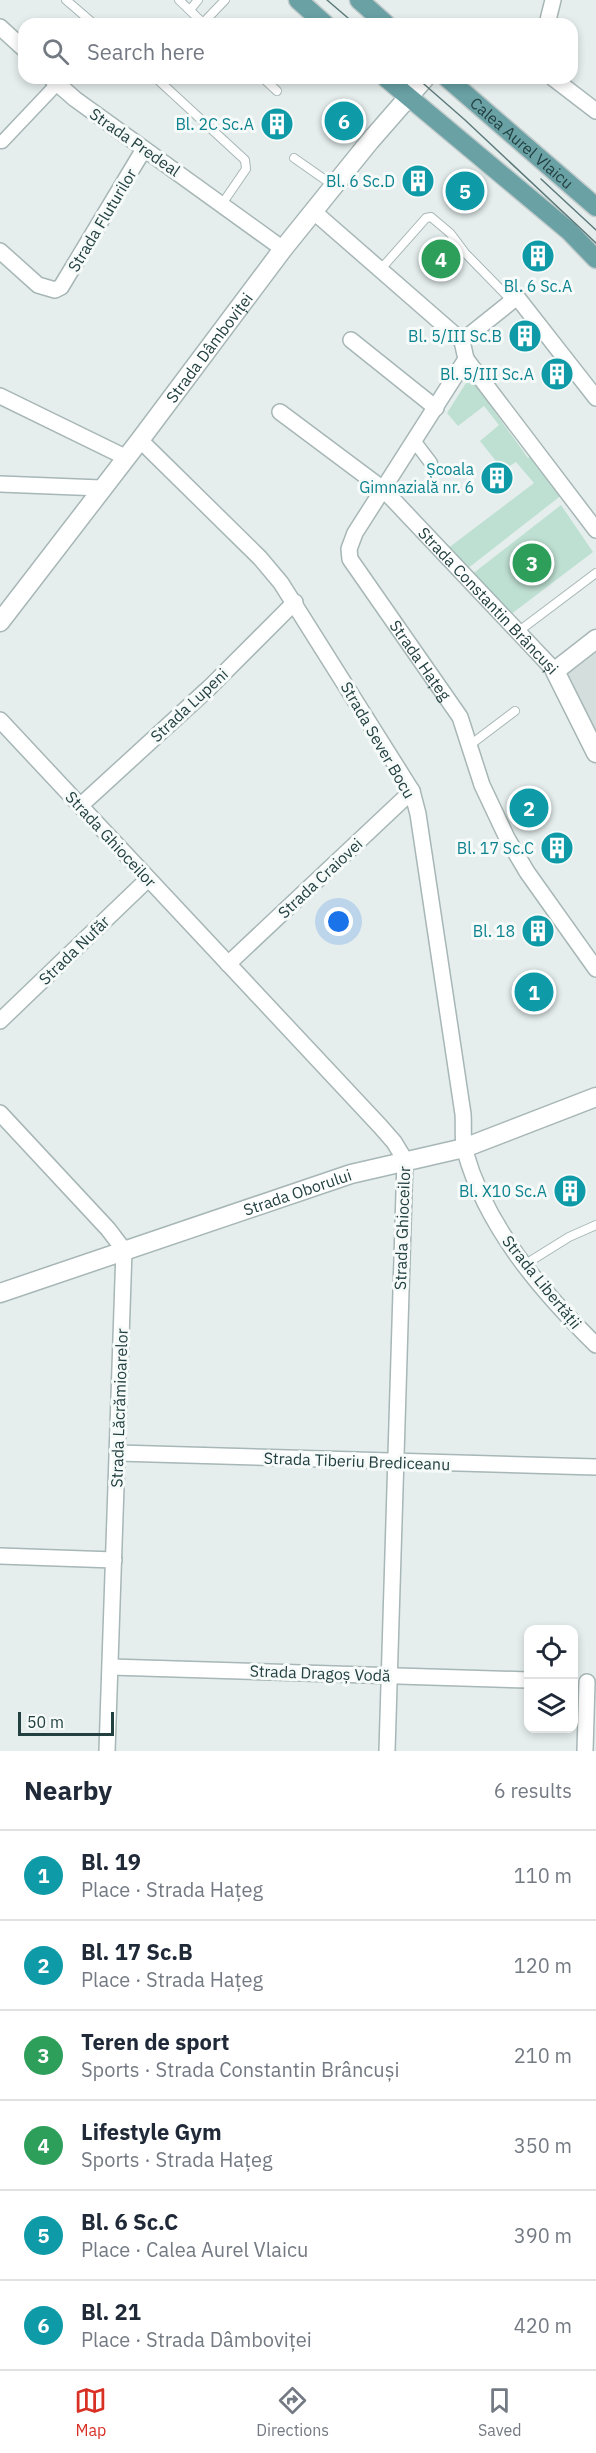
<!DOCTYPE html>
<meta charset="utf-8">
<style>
body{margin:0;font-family:"IBM Plex Sans",sans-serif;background:#f2f2f3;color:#1f2937}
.controls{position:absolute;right:18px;bottom:18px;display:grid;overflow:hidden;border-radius:12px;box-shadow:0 3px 9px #0003}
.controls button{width:54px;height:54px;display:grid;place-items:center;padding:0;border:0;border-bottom:2px solid #e0e1e3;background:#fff;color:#1f2937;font:30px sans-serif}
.scale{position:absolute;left:18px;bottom:15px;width:96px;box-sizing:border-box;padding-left:6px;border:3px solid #234041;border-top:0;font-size:16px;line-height:21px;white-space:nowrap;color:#234041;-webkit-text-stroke:4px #f6fbfa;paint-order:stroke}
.you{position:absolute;left:339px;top:922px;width:21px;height:21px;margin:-15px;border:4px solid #fff;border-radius:50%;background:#1a73e8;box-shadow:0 0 0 9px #1a73e833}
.badge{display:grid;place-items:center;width:39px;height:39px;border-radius:50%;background:#d93025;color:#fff;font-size:20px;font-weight:700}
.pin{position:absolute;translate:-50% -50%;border:3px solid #fff;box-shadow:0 2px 6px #0006}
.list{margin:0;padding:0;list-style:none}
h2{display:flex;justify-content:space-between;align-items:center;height:78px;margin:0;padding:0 24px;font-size:26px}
h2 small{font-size:20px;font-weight:400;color:#747a83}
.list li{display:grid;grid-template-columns:39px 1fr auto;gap:18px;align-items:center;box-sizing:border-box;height:90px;padding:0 24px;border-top:2px solid #e0e1e3}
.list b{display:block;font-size:22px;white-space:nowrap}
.list p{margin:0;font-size:20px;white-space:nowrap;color:#747a83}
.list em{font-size:20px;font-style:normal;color:#747a83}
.icon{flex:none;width:33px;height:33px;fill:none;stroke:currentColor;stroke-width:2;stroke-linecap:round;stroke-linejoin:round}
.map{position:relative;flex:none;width:596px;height:1751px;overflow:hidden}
.search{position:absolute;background:#fff;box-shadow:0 3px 9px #0003;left:18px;right:18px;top:18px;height:66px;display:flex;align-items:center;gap:15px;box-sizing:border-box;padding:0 21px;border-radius:18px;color:#747a83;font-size:22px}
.sheet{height:618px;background:#fff}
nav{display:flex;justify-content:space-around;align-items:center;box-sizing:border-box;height:84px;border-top:2px solid #e0e1e3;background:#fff;font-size:16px;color:#747a83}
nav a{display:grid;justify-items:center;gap:3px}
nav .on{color:#d93025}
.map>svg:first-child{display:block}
.built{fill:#d3dedd}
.green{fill:#bee0d2}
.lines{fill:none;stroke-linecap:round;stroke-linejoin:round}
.service-casing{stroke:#a7b6b6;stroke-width:10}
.pedestrian-casing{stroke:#a7b6b6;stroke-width:15}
.minor-casing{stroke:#a7b6b6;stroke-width:18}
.tertiary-casing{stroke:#a7b6b6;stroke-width:21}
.primary-casing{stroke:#c1caca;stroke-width:21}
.service{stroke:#fff;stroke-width:8}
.pedestrian{stroke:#fff;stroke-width:12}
.minor{stroke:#fff;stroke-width:15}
.tertiary{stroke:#fff;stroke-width:18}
.primary{stroke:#69a1a5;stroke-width:18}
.tram{stroke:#5e7b7c;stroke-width:1.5}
.labels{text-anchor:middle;stroke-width:6;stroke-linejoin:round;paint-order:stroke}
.culture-label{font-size:16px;fill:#0d838f;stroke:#f6fbfa;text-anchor:end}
.street-label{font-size:16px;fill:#234041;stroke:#f6fbfa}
</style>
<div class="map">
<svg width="596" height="1751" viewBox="0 0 596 1751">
<rect width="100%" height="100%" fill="#e5eeed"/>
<!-- built -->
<polygon class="built" points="596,645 596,731 566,670"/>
<!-- green -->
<g class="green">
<polygon points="471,375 492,401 489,404 528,458 532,455 563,494 467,569 447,549 534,483 516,462 503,470 480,441 499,425 484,406 458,426 447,413"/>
<polygon points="561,505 593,552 510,615 471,575"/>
</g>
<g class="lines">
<defs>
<g id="service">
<polyline points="66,0 94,24"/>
<polyline points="179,0 203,23 225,0"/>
<polyline points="190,10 198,0"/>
<polyline points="156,78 245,160 246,169 222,204"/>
<polyline points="263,78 277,91"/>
<polyline points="294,158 334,186"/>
<polyline points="380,270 426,218 431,217 450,233 465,253 509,298 514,297"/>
<polyline points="519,631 596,573"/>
<polyline points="470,745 515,711"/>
<polyline points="524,1265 569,1237 596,1225"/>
</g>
<g id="pedestrian">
<polyline points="2,142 57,84"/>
<polyline points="415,442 431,463"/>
</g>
<g id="minor">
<polyline points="547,24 553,0"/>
<polyline points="0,27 24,49"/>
<polyline points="51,78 75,99 283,249"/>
<polyline points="553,78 596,111"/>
<path id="s1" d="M 313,211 L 462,341 L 466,359 L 355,533 L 349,549 L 350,559 L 460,717 L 482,785 L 507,838 L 527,872 L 596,969"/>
<polyline points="0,251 38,285 55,290 61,287 144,149"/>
<polyline points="351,340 436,408"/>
<polyline points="462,341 517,297 596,398"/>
<polyline points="466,359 596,530"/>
<polyline points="0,396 125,457"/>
<path id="s2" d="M 280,412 L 383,489 L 555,671"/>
<path d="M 140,440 L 260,558 L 281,583 L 412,791 L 418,814 L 463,1114 C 464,1126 462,1140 465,1151 C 486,1227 541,1291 596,1345"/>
<polyline points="0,484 101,488"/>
<polyline points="0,720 380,1126 394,1142 405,1160 387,1751"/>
<polyline points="80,806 210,687 295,602"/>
<polyline points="228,964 412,791"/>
<polyline points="0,1021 148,879"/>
<polyline points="0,1113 108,1229 124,1250 107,1751"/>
<polyline points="118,1453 596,1467"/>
<polyline points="0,1556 114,1560"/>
<polyline points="111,1667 528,1680"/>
<polyline points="585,1751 587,1682"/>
</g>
<g id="tertiary">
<path id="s3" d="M 0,622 L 140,440 L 283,249 L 370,141 L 425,78"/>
<polyline points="596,639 555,671 596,753"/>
<path id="s4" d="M 0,1293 L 351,1174 L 464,1148 L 596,1097"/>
</g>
<g id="primary">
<polyline points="298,0 325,24"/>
<polyline points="359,0 386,24"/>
<polyline points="386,78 569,231 596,259"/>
<path id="s5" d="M 447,78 L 596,207"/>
</g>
</defs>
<!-- service casing -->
<use href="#service" class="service-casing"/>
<!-- pedestrian casing -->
<use href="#pedestrian" class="pedestrian-casing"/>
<!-- minor casing -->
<use href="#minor" class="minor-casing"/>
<!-- tertiary casing -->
<use href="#tertiary" class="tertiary-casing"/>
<!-- primary casing -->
<use href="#primary" class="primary-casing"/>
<!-- service -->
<use href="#service" class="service"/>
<!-- pedestrian -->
<use href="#pedestrian" class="pedestrian"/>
<!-- minor -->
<use href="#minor" class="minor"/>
<!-- tertiary -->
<use href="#tertiary" class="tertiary"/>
<!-- primary -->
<use href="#primary" class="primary"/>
<!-- tram -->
<g class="tram">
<polyline points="327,0 355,24"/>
<polyline points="417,78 465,120 596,243"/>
<polyline points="541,179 596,230"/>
</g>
</g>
<!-- icons -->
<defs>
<symbol id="building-disc" viewBox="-11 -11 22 22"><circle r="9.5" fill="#0f9aa8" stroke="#f6fbfa"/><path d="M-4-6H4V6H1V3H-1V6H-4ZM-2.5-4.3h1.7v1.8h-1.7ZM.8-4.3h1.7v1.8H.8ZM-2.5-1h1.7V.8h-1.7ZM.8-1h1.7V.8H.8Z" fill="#fff"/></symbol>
</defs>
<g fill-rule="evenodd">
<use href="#building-disc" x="258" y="105" width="38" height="38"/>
<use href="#building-disc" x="399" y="162" width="38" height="38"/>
<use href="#building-disc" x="519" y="237" width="38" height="38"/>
<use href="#building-disc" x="506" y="317" width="38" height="38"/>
<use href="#building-disc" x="538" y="355" width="38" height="38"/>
<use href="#building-disc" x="478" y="459" width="38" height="38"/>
<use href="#building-disc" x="538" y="829" width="38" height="38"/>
<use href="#building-disc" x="519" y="912" width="38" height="38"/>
<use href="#building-disc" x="551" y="1172" width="38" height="38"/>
</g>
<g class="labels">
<!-- culture labels -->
<g class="culture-label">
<text x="254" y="130">Bl. 2C Sc.A</text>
<text x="395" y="187">Bl. 6 Sc.D</text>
<text x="538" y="292" text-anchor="middle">Bl. 6 Sc.A</text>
<text x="502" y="342">Bl. 5/III Sc.B</text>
<text x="534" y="380">Bl. 5/III Sc.A</text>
<text x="474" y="475">Școala<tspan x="474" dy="18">Gimnazială nr. 6</tspan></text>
<text x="534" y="854">Bl. 17 Sc.C</text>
<text x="515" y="937">Bl. 18</text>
<text x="547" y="1197">Bl. X10 Sc.A</text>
</g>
<!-- street labels -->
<g class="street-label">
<text transform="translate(135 142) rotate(35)" y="6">Strada Predeal</text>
<text dy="6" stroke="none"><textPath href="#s5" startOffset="99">Calea Aurel Vlaicu</textPath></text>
<text transform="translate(102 220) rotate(-59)" y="6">Strada Fluturilor</text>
<text dy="6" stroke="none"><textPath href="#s3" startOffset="345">Strada Dâmboviței</textPath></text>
<text dy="6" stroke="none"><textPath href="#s2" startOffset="282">Strada Constantin Brâncuși</textPath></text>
<text dy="6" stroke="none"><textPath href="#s1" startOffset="573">Strada Hațeg</textPath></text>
<text transform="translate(189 705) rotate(-43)" y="6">Strada Lupeni</text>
<text transform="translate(378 740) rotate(60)" y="6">Strada Sever Bocu</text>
<text transform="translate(111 839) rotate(47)" y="6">Strada Ghioceilor</text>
<text transform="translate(320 878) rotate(-43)" y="6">Strada Craiovei</text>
<text transform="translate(74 950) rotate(-44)" y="6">Strada Nufăr</text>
<text dy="6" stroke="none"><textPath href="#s4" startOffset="314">Strada Oborului</textPath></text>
<text transform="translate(402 1228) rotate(-88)" y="6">Strada Ghioceilor</text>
<text transform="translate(542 1282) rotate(51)" y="6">Strada Libertății</text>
<text transform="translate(119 1408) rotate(-88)" y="6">Strada Lăcrămioarelor</text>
<text transform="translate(357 1461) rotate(2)" y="6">Strada Tiberiu Brediceanu</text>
<text transform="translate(320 1673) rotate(2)" y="6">Strada Dragoș Vodă</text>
</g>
</g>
</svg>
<div class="controls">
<button><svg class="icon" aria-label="locate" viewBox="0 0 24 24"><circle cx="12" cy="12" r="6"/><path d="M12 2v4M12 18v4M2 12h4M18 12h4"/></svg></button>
<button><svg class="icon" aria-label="layers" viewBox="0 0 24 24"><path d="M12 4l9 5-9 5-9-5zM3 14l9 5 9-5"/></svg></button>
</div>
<div class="scale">50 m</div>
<div class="you"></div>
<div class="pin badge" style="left:534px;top:992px;background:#0f9aa8">1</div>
<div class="pin badge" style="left:529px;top:808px;background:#0f9aa8">2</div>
<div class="pin badge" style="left:532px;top:563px;background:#2e9e5b">3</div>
<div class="pin badge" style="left:441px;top:259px;background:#2e9e5b">4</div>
<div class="pin badge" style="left:465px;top:191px;background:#0f9aa8">5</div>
<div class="pin badge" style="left:344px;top:121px;background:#0f9aa8">6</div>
<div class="search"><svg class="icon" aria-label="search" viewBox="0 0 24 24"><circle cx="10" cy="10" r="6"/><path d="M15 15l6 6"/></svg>Search here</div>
</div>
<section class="sheet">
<h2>Nearby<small>6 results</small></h2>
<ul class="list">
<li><span class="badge" style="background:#0f9aa8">1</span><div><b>Bl. 19</b><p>Place · Strada Hațeg</p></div><em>110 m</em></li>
<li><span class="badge" style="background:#0f9aa8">2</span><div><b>Bl. 17 Sc.B</b><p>Place · Strada Hațeg</p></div><em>120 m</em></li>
<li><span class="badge" style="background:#2e9e5b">3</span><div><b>Teren de sport</b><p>Sports · Strada Constantin Brâncuși</p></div><em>210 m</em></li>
<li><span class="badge" style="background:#2e9e5b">4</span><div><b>Lifestyle Gym</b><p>Sports · Strada Hațeg</p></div><em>350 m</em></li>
<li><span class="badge" style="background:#0f9aa8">5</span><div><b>Bl. 6 Sc.C</b><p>Place · Calea Aurel Vlaicu</p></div><em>390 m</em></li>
<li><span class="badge" style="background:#0f9aa8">6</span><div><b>Bl. 21</b><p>Place · Strada Dâmboviței</p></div><em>420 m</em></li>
</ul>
</section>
<nav>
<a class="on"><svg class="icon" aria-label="map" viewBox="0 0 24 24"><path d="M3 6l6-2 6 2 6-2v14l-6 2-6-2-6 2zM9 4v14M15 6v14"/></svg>Map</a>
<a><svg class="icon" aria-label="directions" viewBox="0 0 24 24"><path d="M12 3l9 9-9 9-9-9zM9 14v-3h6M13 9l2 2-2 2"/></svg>Directions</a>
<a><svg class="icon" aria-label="saved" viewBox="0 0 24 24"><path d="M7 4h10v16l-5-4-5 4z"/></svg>Saved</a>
</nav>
